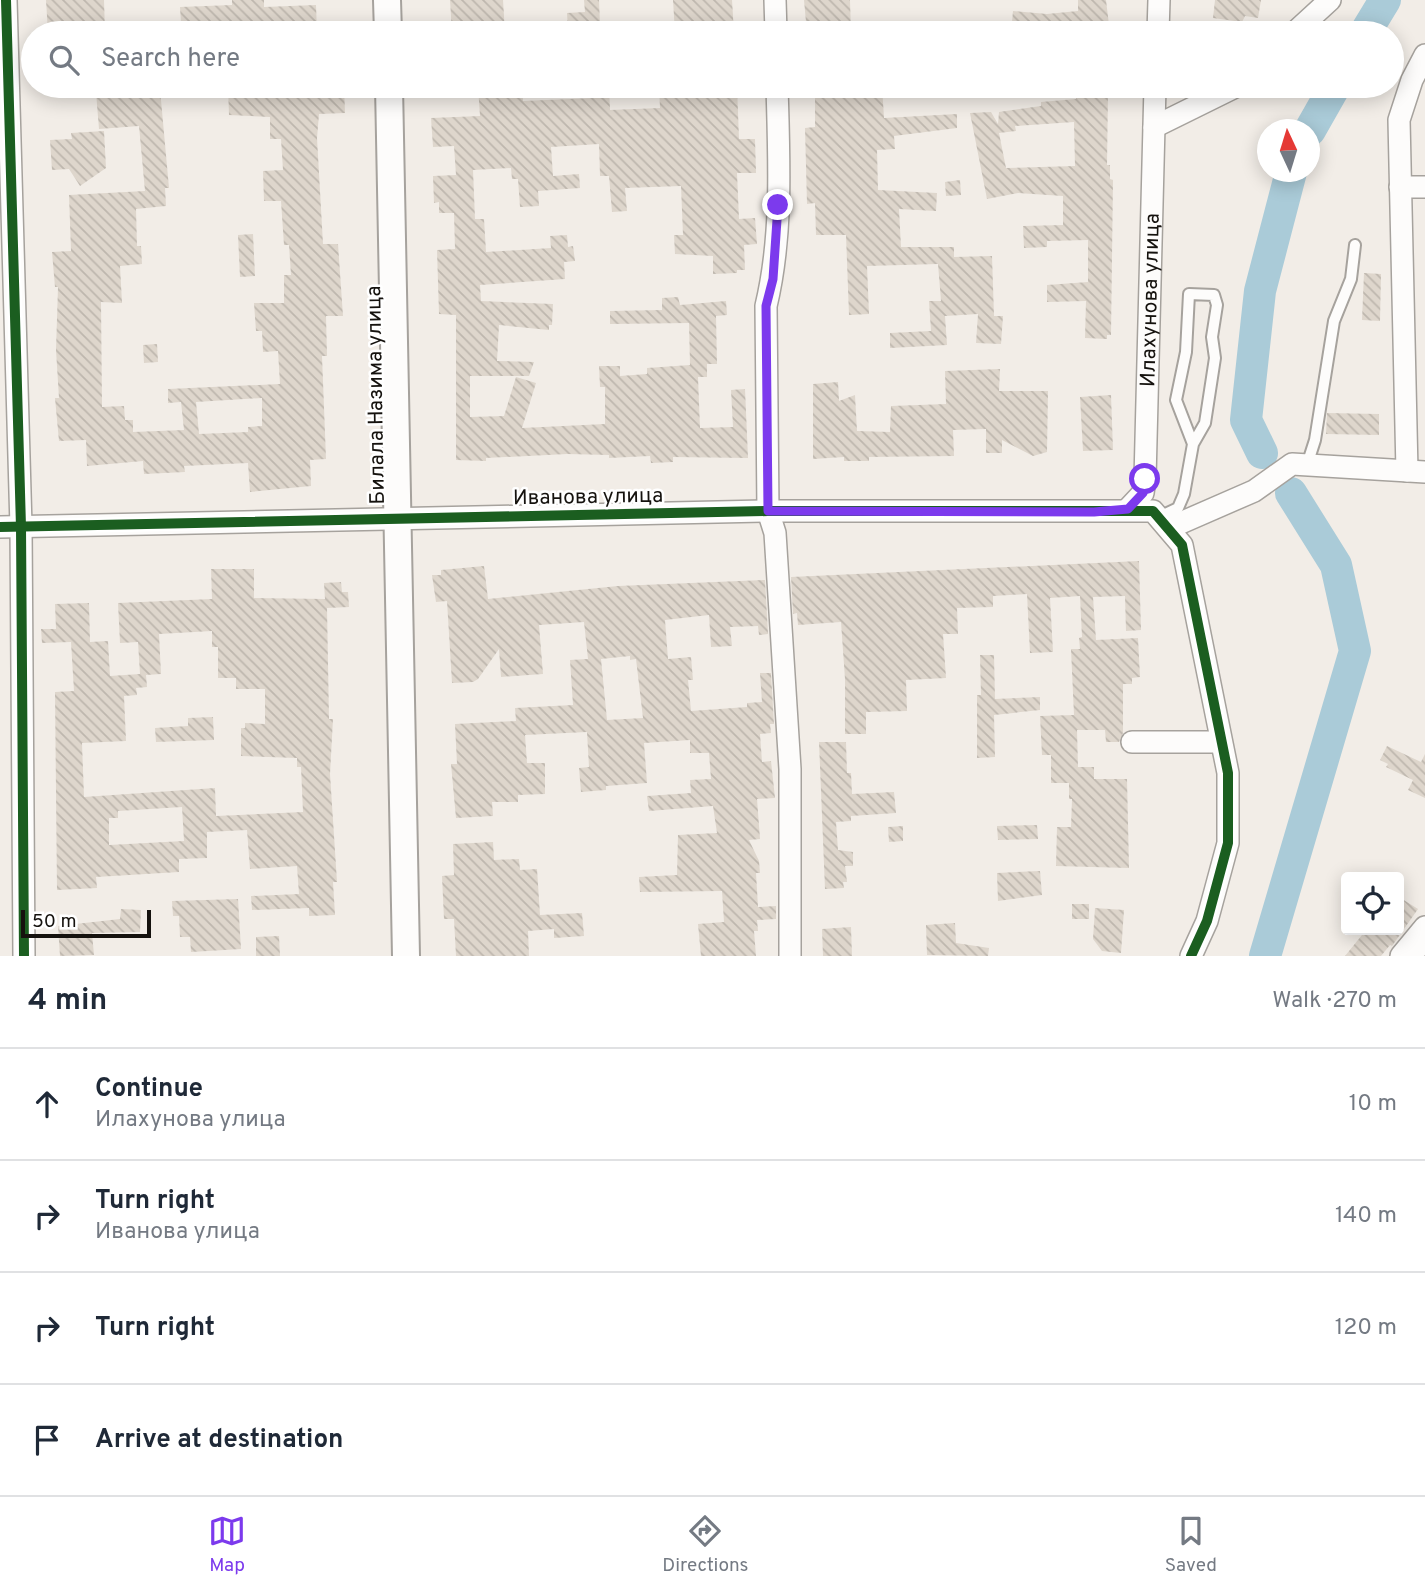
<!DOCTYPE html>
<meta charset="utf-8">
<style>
body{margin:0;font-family:Overpass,sans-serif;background:#f2f2f3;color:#1f2937}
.controls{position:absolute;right:21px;bottom:21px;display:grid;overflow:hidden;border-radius:7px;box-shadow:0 4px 18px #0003}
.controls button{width:63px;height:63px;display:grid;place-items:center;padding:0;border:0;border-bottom:2px solid #e0e1e3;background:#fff;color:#1f2937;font:35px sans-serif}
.compass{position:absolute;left:1257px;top:119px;width:63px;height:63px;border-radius:50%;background:#fff;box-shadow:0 4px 18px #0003;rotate:356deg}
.scale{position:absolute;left:21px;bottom:18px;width:130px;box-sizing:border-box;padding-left:7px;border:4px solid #15120e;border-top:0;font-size:19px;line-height:24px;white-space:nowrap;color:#15120e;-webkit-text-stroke:5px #fff;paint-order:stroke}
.stop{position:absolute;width:21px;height:21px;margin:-16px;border:5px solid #7c3aed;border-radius:50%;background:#fff}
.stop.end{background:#7c3aed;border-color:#fff;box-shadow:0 2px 7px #0008}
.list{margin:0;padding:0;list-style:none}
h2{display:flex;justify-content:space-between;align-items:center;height:91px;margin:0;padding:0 28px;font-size:30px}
h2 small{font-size:23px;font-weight:400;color:#747a83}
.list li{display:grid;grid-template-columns:46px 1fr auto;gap:21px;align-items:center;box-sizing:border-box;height:112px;padding:0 28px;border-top:2px solid #e0e1e3}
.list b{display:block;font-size:26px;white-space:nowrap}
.list p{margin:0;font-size:23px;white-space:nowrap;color:#747a83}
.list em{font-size:23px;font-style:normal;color:#747a83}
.icon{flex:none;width:38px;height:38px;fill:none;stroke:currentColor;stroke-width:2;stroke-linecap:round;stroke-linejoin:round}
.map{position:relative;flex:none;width:1425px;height:956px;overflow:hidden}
.search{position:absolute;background:#fff;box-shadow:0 4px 18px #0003;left:21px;right:21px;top:21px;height:77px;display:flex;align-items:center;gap:18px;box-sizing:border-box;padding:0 24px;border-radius:38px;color:#747a83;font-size:26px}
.sheet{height:539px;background:#fff}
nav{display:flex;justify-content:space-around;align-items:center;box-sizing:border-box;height:98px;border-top:2px solid #e0e1e3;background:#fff;font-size:19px;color:#747a83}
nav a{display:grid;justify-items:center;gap:4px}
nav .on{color:#7c3aed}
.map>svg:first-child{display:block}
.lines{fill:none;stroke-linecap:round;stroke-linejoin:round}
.river{stroke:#aacbd8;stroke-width:32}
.building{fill:url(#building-back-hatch);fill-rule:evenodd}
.service-casing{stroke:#a6a29d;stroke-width:14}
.minor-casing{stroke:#a6a29d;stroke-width:24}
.tertiary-casing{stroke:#a6a29d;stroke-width:30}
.service{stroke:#fdfcfb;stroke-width:10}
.minor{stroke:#fdfcfb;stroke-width:21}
.tertiary{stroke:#fdfcfb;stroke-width:26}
.cycleway-casing{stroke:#fff;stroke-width:15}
.cycleway{stroke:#1b5e20;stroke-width:10}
.route{stroke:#7c3aed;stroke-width:9}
.labels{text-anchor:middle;stroke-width:5;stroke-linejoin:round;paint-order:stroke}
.street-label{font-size:21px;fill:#15120e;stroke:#fff}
</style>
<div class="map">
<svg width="1425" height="956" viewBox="0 0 1425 956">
<defs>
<pattern id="building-back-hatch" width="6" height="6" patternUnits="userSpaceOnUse" patternTransform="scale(1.75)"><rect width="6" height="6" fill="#ded6cc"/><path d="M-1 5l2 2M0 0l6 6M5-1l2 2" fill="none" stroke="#beb7ae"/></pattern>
</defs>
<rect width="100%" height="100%" fill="#f2ede7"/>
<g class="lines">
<!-- river -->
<g class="river">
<polyline points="1365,33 1385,0"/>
<polyline points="1310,130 1335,86"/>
<polyline points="1262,453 1246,420 1260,291 1291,172"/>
<polyline points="1265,956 1355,651 1336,565 1291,493"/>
</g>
</g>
<!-- building -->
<g class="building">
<polygon points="46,0 104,0 105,33 48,33"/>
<polygon points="232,0 264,0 264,7 316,5 317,32 204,33 204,22 181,23 180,7 232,5"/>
<polygon points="450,0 503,0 505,33 452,33"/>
<polygon points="584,0 599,0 600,25 568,29 567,13 585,12"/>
<polygon points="673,0 732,0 734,33 675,33"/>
<polygon points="804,0 850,0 851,33 807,33"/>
<polygon points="1078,0 1106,0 1109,25 1106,25 1106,33 1011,33 1013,11 1047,14 1078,11"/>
<polygon points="1215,0 1261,0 1258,18 1245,16 1242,22 1213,18"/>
<path d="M 228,86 L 344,86 L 345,113 L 319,114 L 317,138 L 323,244 L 338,244 L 343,316 L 326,316 L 327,356 L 322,356 L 326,459 L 310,460 L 311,486 L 250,492 L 248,463 L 184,466 L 185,472 L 144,474 L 143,461 L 87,466 L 86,440 L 59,441 L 55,398 L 59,398 L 56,350 L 58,287 L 55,287 L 52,252 L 71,251 L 69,195 L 145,191 L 139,126 L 99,129 L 96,92 L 160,89 L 169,188 L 165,188 L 166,206 L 136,209 L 137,246 L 141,246 L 142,264 L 120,266 L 122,303 L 101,302 L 102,407 L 124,406 L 125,420 L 133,420 L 133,432 L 184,430 L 181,402 L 168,403 L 168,389 L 280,384 L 278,351 L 263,352 L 262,331 L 256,331 L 254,303 L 284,303 L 284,275 L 291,275 L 289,245 L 284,245 L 281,201 L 264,201 L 263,171 L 283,170 L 281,139 L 270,139 L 270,117 L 229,115 ZM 262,398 L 262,426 L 248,427 L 248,432 L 199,434 L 196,402 Z"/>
<polygon points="478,86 522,86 523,101 594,98 593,86 609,86 610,110 660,108 659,86 737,86 739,139 755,139 756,173 737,173 739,219 755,218 757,244 744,245 745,270 737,270 737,273 713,274 713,256 675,254 674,235 683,235 681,186 625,188 627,211 612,212 609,176 600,176 599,144 551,147 553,176 579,174 580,188 538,191 539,206 520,207 518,179 512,179 511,168 473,170 475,219 484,219 486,252 551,248 550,236 567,235 568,247 573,246 575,261 564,262 565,279 480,285 481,301 553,304 552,325 549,325 549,330 499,325 497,361 534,362 529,376 470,376 470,417 504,416 516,377 536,383 522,428 605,424 605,387 600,387 599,366 620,366 620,376 647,374 647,368 690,365 689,323 610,324 610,311 662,310 662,298 678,297 680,305 726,301 727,315 716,316 717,364 707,364 707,377 698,377 700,428 733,427 731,390 745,389 748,458 673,457 673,462 651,463 650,456 609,458 609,455 567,454 486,458 486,461 456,460 456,315 439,314 437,250 455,249 454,213 439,213 439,202 434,203 433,176 456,175 454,146 433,147 431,118 480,116"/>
<polygon points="882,86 884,118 957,114 957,128 894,136 895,149 877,150 878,190 937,193 936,211 899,209 901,247 954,247 954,257 992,256 994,316 1003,316 1001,344 976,343 978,314 945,316 947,345 890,348 890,333 931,331 929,301 941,301 938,264 867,266 869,314 849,315 846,235 816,235 815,203 807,204 805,128 815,127 815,87"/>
<path d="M 1108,93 L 1107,165 L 1110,165 L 1110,179 L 1113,180 L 1111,335 L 1107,335 L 1107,339 L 1085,338 L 1086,301 L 1047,302 L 1047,285 L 1088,282 L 1088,240 L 1047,241 L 1047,247 L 1024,248 L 1023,226 L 1063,225 L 1063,196 L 1018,193 L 987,199 L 970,113 L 991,112 L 998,124 L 999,112 L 1041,106 L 1041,102 L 1076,99 L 1076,95 ZM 1074,122 L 1075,166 L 1006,168 L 999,133 L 1016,131 L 1015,126 Z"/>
<polygon points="104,131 106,168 80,186 69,169 52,170 50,140 72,139 71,133"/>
<polygon points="960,180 961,195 946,196 945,182"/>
<polygon points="253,234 255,276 240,277 238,235"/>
<polygon points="1364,273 1381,274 1380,321 1362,320"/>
<polygon points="157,344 158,362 144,363 143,345"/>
<polygon points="1000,369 999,391 1048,391 1047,452 1033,456 1002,440 1002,453 986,453 986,429 953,430 954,456 869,457 869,461 844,461 844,457 813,459 813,384 838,382 839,401 855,395 857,431 890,432 891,406 946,404 945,371"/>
<polygon points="1111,395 1113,450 1083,451 1080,397"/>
<polygon points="1327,413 1379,414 1379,435 1326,434"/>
<polygon points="1139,561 1141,630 1126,631 1125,596 1093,597 1096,640 1138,638 1140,677 1132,678 1132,684 1123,684 1123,733 1119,742 1106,742 1105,730 1077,730 1078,767 1094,767 1094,779 1127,779 1129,868 1056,866 1057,827 1071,827 1072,799 1069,799 1069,783 1051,783 1051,755 1042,755 1040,716 1074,715 1071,649 1080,649 1079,638 1082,637 1080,596 1050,598 1053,652 1030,653 1027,594 993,596 993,607 957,608 958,634 943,634 946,678 906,680 907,711 866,712 866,734 845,734 845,679 841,622 798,625 797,613 793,614 791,577"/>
<path d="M 484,566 L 488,599 L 618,586 L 765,580 L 768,634 L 759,635 L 758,626 L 730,627 L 732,646 L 711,647 L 709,615 L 665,620 L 668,659 L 691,657 L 693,680 L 688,680 L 691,711 L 747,707 L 747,703 L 762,702 L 760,673 L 771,673 L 774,724 L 770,724 L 771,733 L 760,734 L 762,762 L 771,761 L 775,798 L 757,799 L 760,839 L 749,840 L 759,861 L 760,873 L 756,873 L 758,907 L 776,906 L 776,919 L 757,920 L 758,931 L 754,931 L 756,956 L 701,956 L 698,924 L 724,922 L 722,891 L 640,892 L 639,877 L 677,875 L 678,835 L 717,833 L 713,806 L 649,811 L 647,796 L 691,793 L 690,780 L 711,779 L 709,753 L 690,753 L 690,740 L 644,743 L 647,783 L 606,786 L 606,790 L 581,792 L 579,768 L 589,767 L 587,732 L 525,735 L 527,763 L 545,763 L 545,794 L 518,795 L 518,802 L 492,802 L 493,816 L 456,818 L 451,764 L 457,764 L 455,724 L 516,721 L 515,708 L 573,705 L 570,660 L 588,659 L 584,622 L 539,625 L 543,674 L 501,677 L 499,649 L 478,679 L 473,682 L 452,683 L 447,601 L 436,602 L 432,575 L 441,575 L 441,570 ZM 630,656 L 630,660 L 636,659 L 643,718 L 607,720 L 601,659 Z"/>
<path d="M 211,569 L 254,569 L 254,598 L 325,599 L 324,583 L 341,582 L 342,592 L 348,592 L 349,607 L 327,608 L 329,719 L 333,719 L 330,774 L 337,882 L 333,882 L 335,915 L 309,916 L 309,908 L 252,910 L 251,896 L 299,894 L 297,866 L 250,869 L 247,830 L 207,832 L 207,858 L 179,859 L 179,872 L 96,877 L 97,888 L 57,890 L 55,692 L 74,691 L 71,642 L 42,643 L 41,629 L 56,629 L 55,604 L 89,603 L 90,642 L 108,641 L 110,676 L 140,674 L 138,642 L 120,643 L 118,603 L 212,599 ZM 212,631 L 212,647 L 218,647 L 218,678 L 236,678 L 236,689 L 265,689 L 265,724 L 245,723 L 245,728 L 241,728 L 241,756 L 297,758 L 297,767 L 301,767 L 303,812 L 216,816 L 215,788 L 84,797 L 82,743 L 126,741 L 124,696 L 137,695 L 136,688 L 147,687 L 146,675 L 161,674 L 159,634 ZM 182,807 L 184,841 L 109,845 L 109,818 L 118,818 L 118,811 Z"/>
<polygon points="980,655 994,655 995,699 1040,697 1040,710 994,715 995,757 977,758 977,695 981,695"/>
<polygon points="213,717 214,740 156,742 155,728 188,726 188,718"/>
<polygon points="819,742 846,742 847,773 851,773 852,794 894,792 896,813 851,816 851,821 836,822 838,850 853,852 853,866 845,866 847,882 843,882 844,888 825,889"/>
<polygon points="1387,746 1421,762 1425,754 1425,798 1408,790 1413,780 1386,767 1388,764 1380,760"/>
<polygon points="1037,825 1038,839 998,840 997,826"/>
<polygon points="903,826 903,841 889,842 888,827"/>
<polygon points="493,842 494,860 519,859 520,870 537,869 540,915 582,913 584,936 554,938 554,929 528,931 529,956 456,956 454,919 444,919 442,876 454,875 453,844"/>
<polygon points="1040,871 1042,895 998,901 997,873"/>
<polygon points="1399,897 1418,909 1392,946 1390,945 1381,956 1345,956 1366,930 1399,930"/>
<polygon points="238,899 241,949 191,952 190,937 180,937 179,916 173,916 172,901"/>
<rect x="1072" y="904" width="17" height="15"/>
<polygon points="1095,908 1124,910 1121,953 1102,951 1093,939"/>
<polygon points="121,909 141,910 140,932 92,933 94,955 60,956 58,926 120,919"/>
<polygon points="955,923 956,943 989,948 988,956 927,955 926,925"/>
<polygon points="851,927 852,956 823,956 822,929"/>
<polygon points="279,936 280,956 256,956 256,937"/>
</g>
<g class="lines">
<defs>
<g id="service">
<polyline points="1307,465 1315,440 1334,321 1351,279 1355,245"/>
<polyline points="1159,517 1178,508 1184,494 1193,444 1205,423 1215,358 1212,337 1217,305 1214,295 1189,294 1186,352 1176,400 1193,444"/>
<polyline points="1417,956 1425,948"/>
</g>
<g id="minor">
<polyline points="6,0 21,527 24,956"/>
<polyline points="775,0 776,33"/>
<polyline points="1158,33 1159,0"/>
<polyline points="1294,33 1330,0"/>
<path d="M 777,86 C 779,158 783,235 766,306 L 768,511 L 775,533 L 790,769 L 790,956"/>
<polyline points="1154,127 1237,86"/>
<polyline points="1400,187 1425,187"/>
<polyline points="1407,471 1399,120 1412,80 1425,55"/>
<path id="s1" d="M 1128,509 L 1143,493 L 1145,479 L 1155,86"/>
<polyline points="0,527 768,511 1153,511 1182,545 1228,773 1228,843 1207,921 1191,956"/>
<polyline points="1169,528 1254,491 1292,464 1425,472"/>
<polyline points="1132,742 1221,742"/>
<polyline points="1401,956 1425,927"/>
</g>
<g id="tertiary">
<polyline points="387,0 388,33"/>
<polyline points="389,86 406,956"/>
</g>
</defs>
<!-- service casing -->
<use href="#service" class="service-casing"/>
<!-- minor casing -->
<use href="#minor" class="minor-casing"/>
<!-- tertiary casing -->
<use href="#tertiary" class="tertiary-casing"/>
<!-- service -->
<use href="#service" class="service"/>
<!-- minor -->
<use href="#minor" class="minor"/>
<!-- tertiary -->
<use href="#tertiary" class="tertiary"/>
<defs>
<g id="cycleway">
<polyline points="6,0 21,527 24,956"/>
<polyline points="0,527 768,511 1153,511 1182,545 1228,773 1228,843 1207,921 1191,956"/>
</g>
</defs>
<!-- cycleway casing -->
<use href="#cycleway" class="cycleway-casing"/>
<!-- cycleway -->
<use href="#cycleway" class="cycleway"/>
</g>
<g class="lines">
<!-- route -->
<polyline class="route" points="778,205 773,279 766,306 768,511 1094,512 1128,509 1143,493 1145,479"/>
</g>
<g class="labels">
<!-- street labels -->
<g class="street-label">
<text dy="7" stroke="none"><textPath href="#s1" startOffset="215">Илахунова улица</textPath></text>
<text transform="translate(375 395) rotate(-91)" y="7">Билала Назима улица</text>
<text transform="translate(588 496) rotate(-1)" y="7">Иванова улица</text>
</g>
</g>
</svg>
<div class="controls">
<button><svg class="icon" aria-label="locate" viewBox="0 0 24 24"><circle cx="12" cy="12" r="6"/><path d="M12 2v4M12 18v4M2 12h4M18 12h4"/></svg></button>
</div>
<svg class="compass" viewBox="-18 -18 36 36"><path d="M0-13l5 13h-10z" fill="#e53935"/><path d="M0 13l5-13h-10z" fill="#747a83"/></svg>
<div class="scale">50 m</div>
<div class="stop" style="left:1145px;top:479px"></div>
<div class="stop end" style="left:778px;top:205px"></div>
<div class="search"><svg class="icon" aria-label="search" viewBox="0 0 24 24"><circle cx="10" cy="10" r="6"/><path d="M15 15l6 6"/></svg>Search here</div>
</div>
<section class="sheet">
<h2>4 min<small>Walk · 270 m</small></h2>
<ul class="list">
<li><svg class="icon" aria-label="ahead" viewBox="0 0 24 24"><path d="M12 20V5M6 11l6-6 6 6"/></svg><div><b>Continue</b><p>Илахунова улица</p></div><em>10 m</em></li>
<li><svg class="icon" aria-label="right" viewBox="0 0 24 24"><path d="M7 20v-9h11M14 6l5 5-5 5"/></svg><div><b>Turn right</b><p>Иванова улица</p></div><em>140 m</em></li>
<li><svg class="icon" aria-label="right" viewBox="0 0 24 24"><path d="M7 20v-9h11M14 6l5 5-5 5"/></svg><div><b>Turn right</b></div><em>120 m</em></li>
<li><svg class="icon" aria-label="arrive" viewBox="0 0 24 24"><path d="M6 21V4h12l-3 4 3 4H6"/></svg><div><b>Arrive at destination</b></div></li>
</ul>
</section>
<nav>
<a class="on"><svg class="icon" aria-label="map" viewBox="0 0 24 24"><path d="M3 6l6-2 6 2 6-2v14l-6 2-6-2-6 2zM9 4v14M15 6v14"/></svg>Map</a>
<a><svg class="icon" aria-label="directions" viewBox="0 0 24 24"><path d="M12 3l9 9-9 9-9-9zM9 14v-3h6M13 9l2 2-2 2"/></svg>Directions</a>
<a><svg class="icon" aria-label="saved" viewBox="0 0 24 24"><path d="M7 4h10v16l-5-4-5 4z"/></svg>Saved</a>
</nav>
